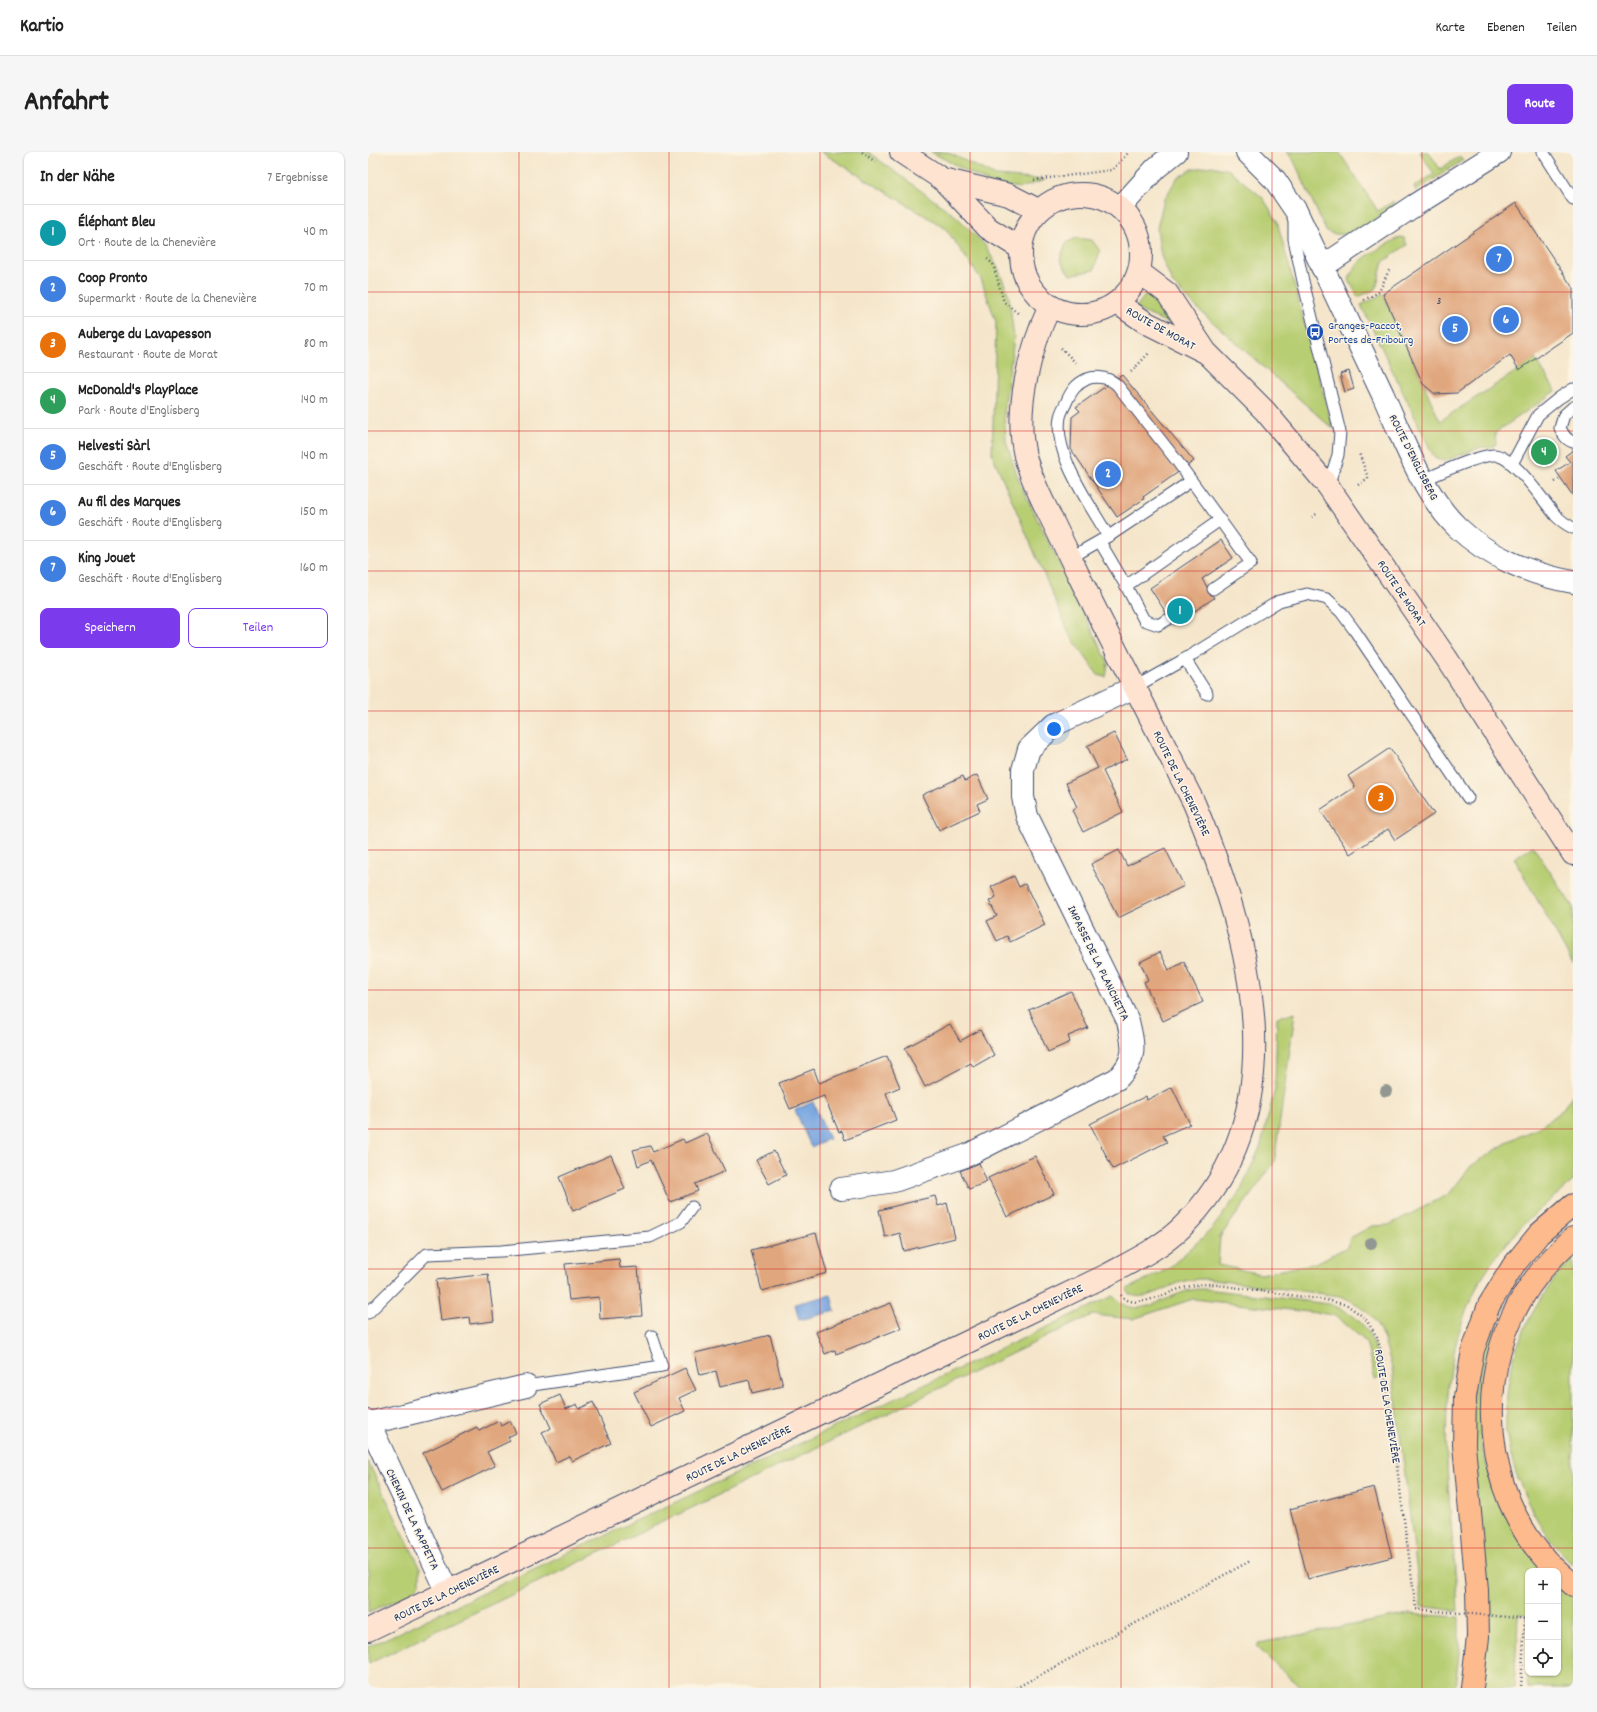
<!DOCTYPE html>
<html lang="de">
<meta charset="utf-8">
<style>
body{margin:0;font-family:Dekko,sans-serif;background:#f6f6f6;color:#222}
.controls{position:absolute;right:12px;bottom:12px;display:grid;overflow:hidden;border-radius:8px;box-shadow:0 1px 3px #0004}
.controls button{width:36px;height:36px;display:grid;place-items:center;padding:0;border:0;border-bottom:1px solid #e0e0e0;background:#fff;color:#222;font:20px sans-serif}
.you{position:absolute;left:686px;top:577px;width:14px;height:14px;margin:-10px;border:3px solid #fff;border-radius:50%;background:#1a73e8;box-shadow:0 0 0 6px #1a73e833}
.badge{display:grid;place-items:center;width:26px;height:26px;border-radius:50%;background:#7c3aed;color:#fff;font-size:13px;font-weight:700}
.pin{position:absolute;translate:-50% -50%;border:2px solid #fff;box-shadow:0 1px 4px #0006}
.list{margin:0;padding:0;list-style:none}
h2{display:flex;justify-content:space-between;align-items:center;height:52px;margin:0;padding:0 16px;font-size:17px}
h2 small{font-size:13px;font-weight:400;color:#767676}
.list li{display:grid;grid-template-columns:26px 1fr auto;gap:12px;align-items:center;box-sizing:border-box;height:56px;padding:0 16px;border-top:1px solid #e0e0e0}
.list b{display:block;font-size:15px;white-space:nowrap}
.list p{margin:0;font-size:13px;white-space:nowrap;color:#767676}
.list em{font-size:13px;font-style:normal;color:#767676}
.actions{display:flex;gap:8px;padding:12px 16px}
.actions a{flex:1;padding:9px 0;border:1px solid #7c3aed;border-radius:8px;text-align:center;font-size:14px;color:#7c3aed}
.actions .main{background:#7c3aed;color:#fff}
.icon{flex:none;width:22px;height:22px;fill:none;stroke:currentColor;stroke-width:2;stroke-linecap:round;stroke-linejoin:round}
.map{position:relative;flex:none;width:1205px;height:1536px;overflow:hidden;border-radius:8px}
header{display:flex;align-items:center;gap:24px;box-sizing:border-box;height:56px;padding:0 20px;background:#fff;border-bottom:1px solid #e0e0e0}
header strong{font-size:19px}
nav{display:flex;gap:22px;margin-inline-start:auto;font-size:14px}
.intro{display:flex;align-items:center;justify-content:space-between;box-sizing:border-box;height:96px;padding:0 24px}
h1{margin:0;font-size:28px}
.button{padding:10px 18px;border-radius:8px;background:#7c3aed;color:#fff;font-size:14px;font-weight:700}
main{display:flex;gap:24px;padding:0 24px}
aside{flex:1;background:#fff;border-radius:8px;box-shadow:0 1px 3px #0004}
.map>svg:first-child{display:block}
.green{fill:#b8ce73;stroke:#6a7e68}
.water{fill:#77a5e0;stroke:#496a9f}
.building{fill:#e0a67d}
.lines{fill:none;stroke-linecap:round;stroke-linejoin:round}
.lane-casing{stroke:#3c4a6e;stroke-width:13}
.street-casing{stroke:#3c4a6e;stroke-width:24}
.secondary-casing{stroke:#3c4a6e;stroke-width:24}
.highway-casing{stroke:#3c4a6e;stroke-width:24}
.path{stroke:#3c4a6e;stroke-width:2.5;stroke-dasharray:1 3;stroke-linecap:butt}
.lane{stroke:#fff;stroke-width:11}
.street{stroke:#fff;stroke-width:22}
.secondary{stroke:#fee3d1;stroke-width:22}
.highway{stroke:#fcba8d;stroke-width:22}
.path-bridge{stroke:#3c4a6e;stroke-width:2.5;stroke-dasharray:1 3;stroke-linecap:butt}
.tree{fill:#939792}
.grid{fill:none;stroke:#d62828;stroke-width:1;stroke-opacity:0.55}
.labels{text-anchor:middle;stroke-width:3;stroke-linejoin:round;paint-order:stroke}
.number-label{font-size:10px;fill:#4c4d66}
.transit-label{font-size:12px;fill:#164399;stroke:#fcf5e5;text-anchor:start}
.street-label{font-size:12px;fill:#1b2f5e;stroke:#fcf5e5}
</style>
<header>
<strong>Kartio</strong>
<nav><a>Karte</a><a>Ebenen</a><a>Teilen</a></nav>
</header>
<div class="intro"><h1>Anfahrt</h1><a class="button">Route</a></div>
<main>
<aside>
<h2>In der Nähe<small>7 Ergebnisse</small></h2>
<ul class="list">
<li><span class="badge" style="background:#0f9aa8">1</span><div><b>Éléphant Bleu</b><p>Ort · Route de la Chenevière</p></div><em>40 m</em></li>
<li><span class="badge" style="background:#3f7fe0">2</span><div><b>Coop Pronto</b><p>Supermarkt · Route de la Chenevière</p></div><em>70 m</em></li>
<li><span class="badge" style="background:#e8710a">3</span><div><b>Auberge du Lavapesson</b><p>Restaurant · Route de Morat</p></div><em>80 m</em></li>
<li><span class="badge" style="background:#2e9e5b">4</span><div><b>McDonald's PlayPlace</b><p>Park · Route d'Englisberg</p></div><em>140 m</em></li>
<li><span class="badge" style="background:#3f7fe0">5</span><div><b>Helvesti Sàrl</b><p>Geschäft · Route d'Englisberg</p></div><em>140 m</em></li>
<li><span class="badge" style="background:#3f7fe0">6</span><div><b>Au fil des Marques</b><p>Geschäft · Route d'Englisberg</p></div><em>150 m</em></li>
<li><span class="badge" style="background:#3f7fe0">7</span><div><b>King Jouet</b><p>Geschäft · Route d'Englisberg</p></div><em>160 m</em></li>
</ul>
<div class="actions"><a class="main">Speichern</a><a>Teilen</a></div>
</aside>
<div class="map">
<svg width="1205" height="1536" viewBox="0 0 1205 1536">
<rect width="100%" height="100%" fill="#fcf5e5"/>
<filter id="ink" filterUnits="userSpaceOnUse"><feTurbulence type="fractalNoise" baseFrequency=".025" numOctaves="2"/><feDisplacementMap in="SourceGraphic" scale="8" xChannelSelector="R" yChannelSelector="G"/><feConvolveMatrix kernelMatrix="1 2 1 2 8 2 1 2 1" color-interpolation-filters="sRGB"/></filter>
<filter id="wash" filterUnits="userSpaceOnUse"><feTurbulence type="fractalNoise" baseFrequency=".012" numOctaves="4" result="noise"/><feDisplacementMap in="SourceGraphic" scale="16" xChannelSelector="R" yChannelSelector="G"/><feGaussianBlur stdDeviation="0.9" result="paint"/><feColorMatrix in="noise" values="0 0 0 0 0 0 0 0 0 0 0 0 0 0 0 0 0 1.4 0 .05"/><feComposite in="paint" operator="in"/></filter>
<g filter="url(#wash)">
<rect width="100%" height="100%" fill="#f5e6cb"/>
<!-- green -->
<g class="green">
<polygon points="453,0 500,0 589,65 617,93 631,118 641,144 646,186 636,260 638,289 652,332 740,510 738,525 730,523 702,483 624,302 628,170 613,127 577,76"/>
<polygon points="563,0 579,0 628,24 677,28 652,36 623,32"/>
<path d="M 919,0 L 971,0 L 1010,59 L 1026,49 L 1026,54 C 1006,68 983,91 958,79 L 926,9 Z"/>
<polygon points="1052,0 1061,0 1072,17 1092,4 1095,8 1048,39 1046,35 1066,22"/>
<polygon points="844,14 861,18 895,46 909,69 965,277 828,155 805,132 793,104 789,76 796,48 809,26 824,17"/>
<path d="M 1032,85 L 1036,86 L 1039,93 L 1015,110 L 1008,137 L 990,145 L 981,128 C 986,106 1014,96 1032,85 Z"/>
<polygon points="708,86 724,88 732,99 726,118 702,123 692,108 698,91"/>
<polygon points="780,139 782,139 792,154 806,169 805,173 767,157"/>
<polygon points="1015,142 1072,269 1167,207 1188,239 1127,281 1128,292 1123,296 1114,295 1076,309 1066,305 993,153"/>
<polygon points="1165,694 1205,755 1205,812 1146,706"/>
<path d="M 927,861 L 906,1011 L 852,1085 L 850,1113 L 893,1122 L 948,1111 L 979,1095 L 982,1086 L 1004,1074 L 1021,1073 L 1081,1042 L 1103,1014 L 1143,988 L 1172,975 L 1194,958 L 1205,942 L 1205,1029 C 1178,1052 1150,1074 1129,1103 C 1052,1206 1084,1340 1090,1459 L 1053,1454 L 1024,1216 C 1014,1179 1010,1159 972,1144 L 838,1127 C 831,1127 823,1127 817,1129 C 800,1133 778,1151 761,1142 L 759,1137 L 800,1117 L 844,1077 L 873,1038 L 893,993 L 907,937 L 909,865 Z"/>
<path d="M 1205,1107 L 1205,1412 C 1170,1380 1147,1332 1139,1285 C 1137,1279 1138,1271 1138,1264 C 1138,1225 1148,1188 1168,1155 C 1178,1138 1190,1120 1205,1107 Z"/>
<path d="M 838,1137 L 961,1152 C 1001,1166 1006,1187 1013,1225 L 1007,1228 L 998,1190 L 967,1163 L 825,1147 L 765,1167 L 724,1163 L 0,1512 L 0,1495 L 745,1144 C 769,1171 795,1144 823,1138 C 828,1137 833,1137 838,1137 Z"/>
<polygon points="1130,1151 1137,1154 1120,1199 1112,1245 1113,1291 1125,1336 1176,1419 1160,1419 1160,1463 1151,1462 1150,1465 1146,1536 1114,1536 1105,1245 1113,1198"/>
<polygon points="0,1310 52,1415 52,1432 41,1443 0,1460"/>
<polygon points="1190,1432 1205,1446 1205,1536 1159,1536 1160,1517 1160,1521 1190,1521"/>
<polygon points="1041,1462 1091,1465 1091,1502 1087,1536 934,1536 888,1495 891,1491"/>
</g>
<!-- water -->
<g class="water">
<polygon points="445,950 461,987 443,995 427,958"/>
<polygon points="463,1143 467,1159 431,1168 427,1152"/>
</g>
<g id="blocks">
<!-- building -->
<g class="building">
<polygon points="1148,51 1205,136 1205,181 1151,218 1142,203 1089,241 1067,242 1055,232 1015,142"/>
<polygon points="981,219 986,237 977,240 972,222"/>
<polygon points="754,223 826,309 775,345 776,347 749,365 703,297 704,265 712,259 708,255"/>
<polygon points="1205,298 1205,344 1188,319 1202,310 1197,304"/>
<polygon points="853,388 865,406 834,427 846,446 806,473 782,436"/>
<polygon points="746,581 759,607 735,619 755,660 715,680 704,658 709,655 698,631 730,616 719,594"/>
<polygon points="1022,596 1066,662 1027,688 1020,677 982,702 952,658 987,635 980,624"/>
<polygon points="609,623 620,647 609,652 612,659 571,678 554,643 595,624 597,629"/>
<polygon points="797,696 816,734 750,766 723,712 751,698 759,714"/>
<polygon points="646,724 651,735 657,732 677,773 642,790 639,784 629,789 619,769 629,764 621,749 628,745 623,735"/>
<polygon points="792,800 801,818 816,810 835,850 795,869 776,830 780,828 772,810"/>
<polygon points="703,839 720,876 700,884 702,890 680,900 661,858"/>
<polygon points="582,872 592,889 612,878 626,903 605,915 603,911 557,935 537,896"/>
<polygon points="519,904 532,935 518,941 528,968 477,988 474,979 471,980 456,944 422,957 411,931 446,917 451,931"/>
<polygon points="804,935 822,972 795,984 799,990 745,1017 722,972 778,944 779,948"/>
<polygon points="339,981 357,1019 327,1032 330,1039 302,1050 283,1008 270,1014 265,998 282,994 285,1000 315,987 317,991"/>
<polygon points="406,999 418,1023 401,1032 388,1008"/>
<polygon points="243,1003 257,1037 205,1059 191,1025"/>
<polygon points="667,1004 686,1042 639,1065 620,1026"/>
<polygon points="611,1011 619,1030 601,1037 592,1019"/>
<polygon points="567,1044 570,1054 579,1051 587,1086 536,1099 532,1081 517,1085 511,1058"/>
<polygon points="448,1081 459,1121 394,1139 383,1098"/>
<polygon points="251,1107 252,1116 270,1115 274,1164 232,1167 231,1145 201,1148 197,1112"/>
<polygon points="120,1122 126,1169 102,1172 101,1165 73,1169 68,1128"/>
<polygon points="523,1151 533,1176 468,1202 467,1198 457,1202 448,1180"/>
<polygon points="402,1183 415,1234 384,1241 381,1228 352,1235 348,1219 332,1223 327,1201"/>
<polygon points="317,1216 328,1238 311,1246 317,1259 283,1275 266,1240"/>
<polygon points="192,1243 198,1257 209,1252 211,1257 225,1250 243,1291 204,1309 201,1304 188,1310 174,1280 183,1276 172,1252"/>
<polygon points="131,1269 133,1274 142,1269 148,1281 140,1285 142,1289 119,1300 127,1314 74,1340 55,1301 109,1275 111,1279"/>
<polygon points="1006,1335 1024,1405 940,1427 922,1357"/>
</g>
</g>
</g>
<g filter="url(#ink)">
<use href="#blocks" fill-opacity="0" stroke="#3c4a6e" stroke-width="1"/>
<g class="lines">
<defs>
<g id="lane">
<polyline points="1175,0 1205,47"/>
<polyline points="926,66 926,87 935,129 972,280 970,303 960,334"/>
<path d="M 1205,255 L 1196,263 L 1192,276 C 1195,282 1198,288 1205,290"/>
<polyline points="1144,312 1170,263 1191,246 1205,237"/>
<path d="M 1055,328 C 1072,321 1108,304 1125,303 C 1145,302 1175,349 1188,364 C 1193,369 1199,373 1205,376"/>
<path d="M 732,390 L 758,434 L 852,368 L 809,309 L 750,234 C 743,226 729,223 719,227 C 708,232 703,239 698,251 C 696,255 693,260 692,265 C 685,303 722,352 740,384"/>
<polyline points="702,406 744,382 823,329"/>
<polyline points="758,434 776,468 790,473 799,468"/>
<polyline points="845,437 883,411 852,368"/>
<polyline points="817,507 911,449 939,442 959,447 973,460 987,479 1100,646"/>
<polyline points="767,535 817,507 839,542"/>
<polyline points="0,1161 59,1102 133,1099 282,1085 313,1070 324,1055"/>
<polyline points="158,1234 294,1214 284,1184"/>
</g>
<g id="street">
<path d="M 879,0 L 907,28 L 928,59 C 957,121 986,182 1015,243 C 1034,285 1055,342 1089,375 C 1119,404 1164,423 1205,430"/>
<polyline points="752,56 788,16 808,0"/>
<polyline points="954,115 1047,53 1131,0"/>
<path d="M 473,1037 L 526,1029 L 600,1003 L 749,927 C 769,907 766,895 760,869 L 659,664 L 655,645 L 655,618 L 661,597 L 686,573 L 767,535"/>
<polyline points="0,1269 80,1441"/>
<polyline points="1,1271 158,1234"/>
</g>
<g id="secondary">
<polyline points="533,0 574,27 620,76 652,96"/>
<polyline points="574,27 641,43 670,58"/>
<circle cx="713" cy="102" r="60"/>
<polyline points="771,120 799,141 838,200 897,259 960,334 1079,507 1205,702"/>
<polyline points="749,151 777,170 837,200"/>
<path d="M 0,1478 L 739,1123 C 765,1109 791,1097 813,1076 C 933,959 882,785 826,651 C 787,575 748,499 710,422 C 700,401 690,380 680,360 C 671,342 662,323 657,304 C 646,257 662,197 682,154"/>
</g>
<g id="highway">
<path d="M 1189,1419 C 1122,1357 1106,1247 1144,1165 C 1158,1135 1180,1108 1205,1086"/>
<polyline points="1190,1420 1205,1433"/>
<polyline points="1104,1536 1110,1485 1109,1438 1096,1293 1097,1245 1105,1198 1121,1153 1145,1114 1171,1082 1205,1053"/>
</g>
</defs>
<!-- lane casing -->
<use href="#lane" class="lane-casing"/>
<!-- street casing -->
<use href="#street" class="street-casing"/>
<!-- secondary casing -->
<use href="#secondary" class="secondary-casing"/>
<!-- highway casing -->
<use href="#highway" class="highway-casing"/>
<!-- path -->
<g class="path">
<polyline points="494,0 510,12"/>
<polyline points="666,28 744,18 761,0"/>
<polyline points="619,107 625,112 636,150 652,163"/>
<polyline points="996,148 1011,140 1021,118"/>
<polyline points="693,196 708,211"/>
<polyline points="763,220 782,200"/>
<polyline points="1187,330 1193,326"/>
<polyline points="990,333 1000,326 991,301"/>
<polyline points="944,365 950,361"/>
<path d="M 753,1143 C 766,1160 798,1140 815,1136 C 825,1133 833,1132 843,1132 L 958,1148 L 979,1153 L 997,1166 L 1009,1185 L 1014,1203 L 1048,1457 L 1056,1458"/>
<polyline points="1151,1466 1157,1467 1153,1536"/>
<polyline points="648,1536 882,1409"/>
</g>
<!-- lane -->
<use href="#lane" class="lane"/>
<!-- street -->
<use href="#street" class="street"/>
<!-- secondary -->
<use href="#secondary" class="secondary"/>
<!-- highway -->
<use href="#highway" class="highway"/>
<!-- path-bridge -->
<polyline class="path-bridge" points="1056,1458 1151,1466"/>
</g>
<!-- trees -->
<g class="tree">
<circle cx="1018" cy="939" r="6"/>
<circle cx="1003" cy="1091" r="6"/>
</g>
</g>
<!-- grid -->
<path class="grid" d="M 151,0 L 151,1536M 301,0 L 301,1536M 452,0 L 452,1536M 602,0 L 602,1536M 753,0 L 753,1536M 904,0 L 904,1536M 1054,0 L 1054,1536M 0,140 L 1205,140M 0,279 L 1205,279M 0,419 L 1205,419M 0,559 L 1205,559M 0,698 L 1205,698M 0,838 L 1205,838M 0,977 L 1205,977M 0,1117 L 1205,1117M 0,1257 L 1205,1257M 0,1396 L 1205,1396"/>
<!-- icons -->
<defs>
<symbol id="bus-disc" viewBox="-11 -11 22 22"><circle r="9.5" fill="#1a4fb4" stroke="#fcf5e5"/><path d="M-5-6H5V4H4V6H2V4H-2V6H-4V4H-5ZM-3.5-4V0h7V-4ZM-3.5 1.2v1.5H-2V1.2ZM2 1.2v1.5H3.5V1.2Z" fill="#fff"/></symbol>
</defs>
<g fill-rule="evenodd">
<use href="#bus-disc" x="937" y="170" width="20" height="20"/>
</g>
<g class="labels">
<!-- number labels -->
<g class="number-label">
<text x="1071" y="152">3</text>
</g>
<!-- transit labels -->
<g class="transit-label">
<text x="960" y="177">Granges-Paccot,<tspan x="960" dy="14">Portes de-Fribourg</tspan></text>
</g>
<!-- street labels -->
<g class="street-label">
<text transform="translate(793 176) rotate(29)" y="4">ROUTE DE MORAT</text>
<text transform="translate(1046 305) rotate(63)" y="4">ROUTE D'ENGLISBERG</text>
<text transform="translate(1034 441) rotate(56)" y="4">ROUTE DE MORAT</text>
<text transform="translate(814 631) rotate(64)" y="4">ROUTE DE LA CHENEVIÈRE</text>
<text transform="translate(731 811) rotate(64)" y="4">IMPASSE DE LA PLANCHETTA</text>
<text transform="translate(662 1160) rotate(-26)" y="4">ROUTE DE LA CHENEVIÈRE</text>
<text transform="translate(1020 1254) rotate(81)" y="4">ROUTE DE LA CHENEVIÈRE</text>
<text transform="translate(370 1301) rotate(-26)" y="4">ROUTE DE LA CHENEVIÈRE</text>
<text transform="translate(45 1367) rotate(65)" y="4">CHEMIN DE LA RAPPETTA</text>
<text transform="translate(78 1441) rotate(-26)" y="4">ROUTE DE LA CHENEVIÈRE</text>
</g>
</g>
</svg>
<div class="controls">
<button>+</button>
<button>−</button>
<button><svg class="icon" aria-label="locate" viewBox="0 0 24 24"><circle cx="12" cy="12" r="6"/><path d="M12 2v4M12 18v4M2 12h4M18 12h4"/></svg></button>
</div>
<div class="you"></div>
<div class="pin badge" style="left:812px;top:459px;background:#0f9aa8">1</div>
<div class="pin badge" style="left:740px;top:322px;background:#3f7fe0">2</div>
<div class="pin badge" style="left:1013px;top:646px;background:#e8710a">3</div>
<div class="pin badge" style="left:1176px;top:300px;background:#2e9e5b">4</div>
<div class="pin badge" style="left:1087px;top:177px;background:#3f7fe0">5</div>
<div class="pin badge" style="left:1138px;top:168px;background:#3f7fe0">6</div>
<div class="pin badge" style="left:1131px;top:107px;background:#3f7fe0">7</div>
</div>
</main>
